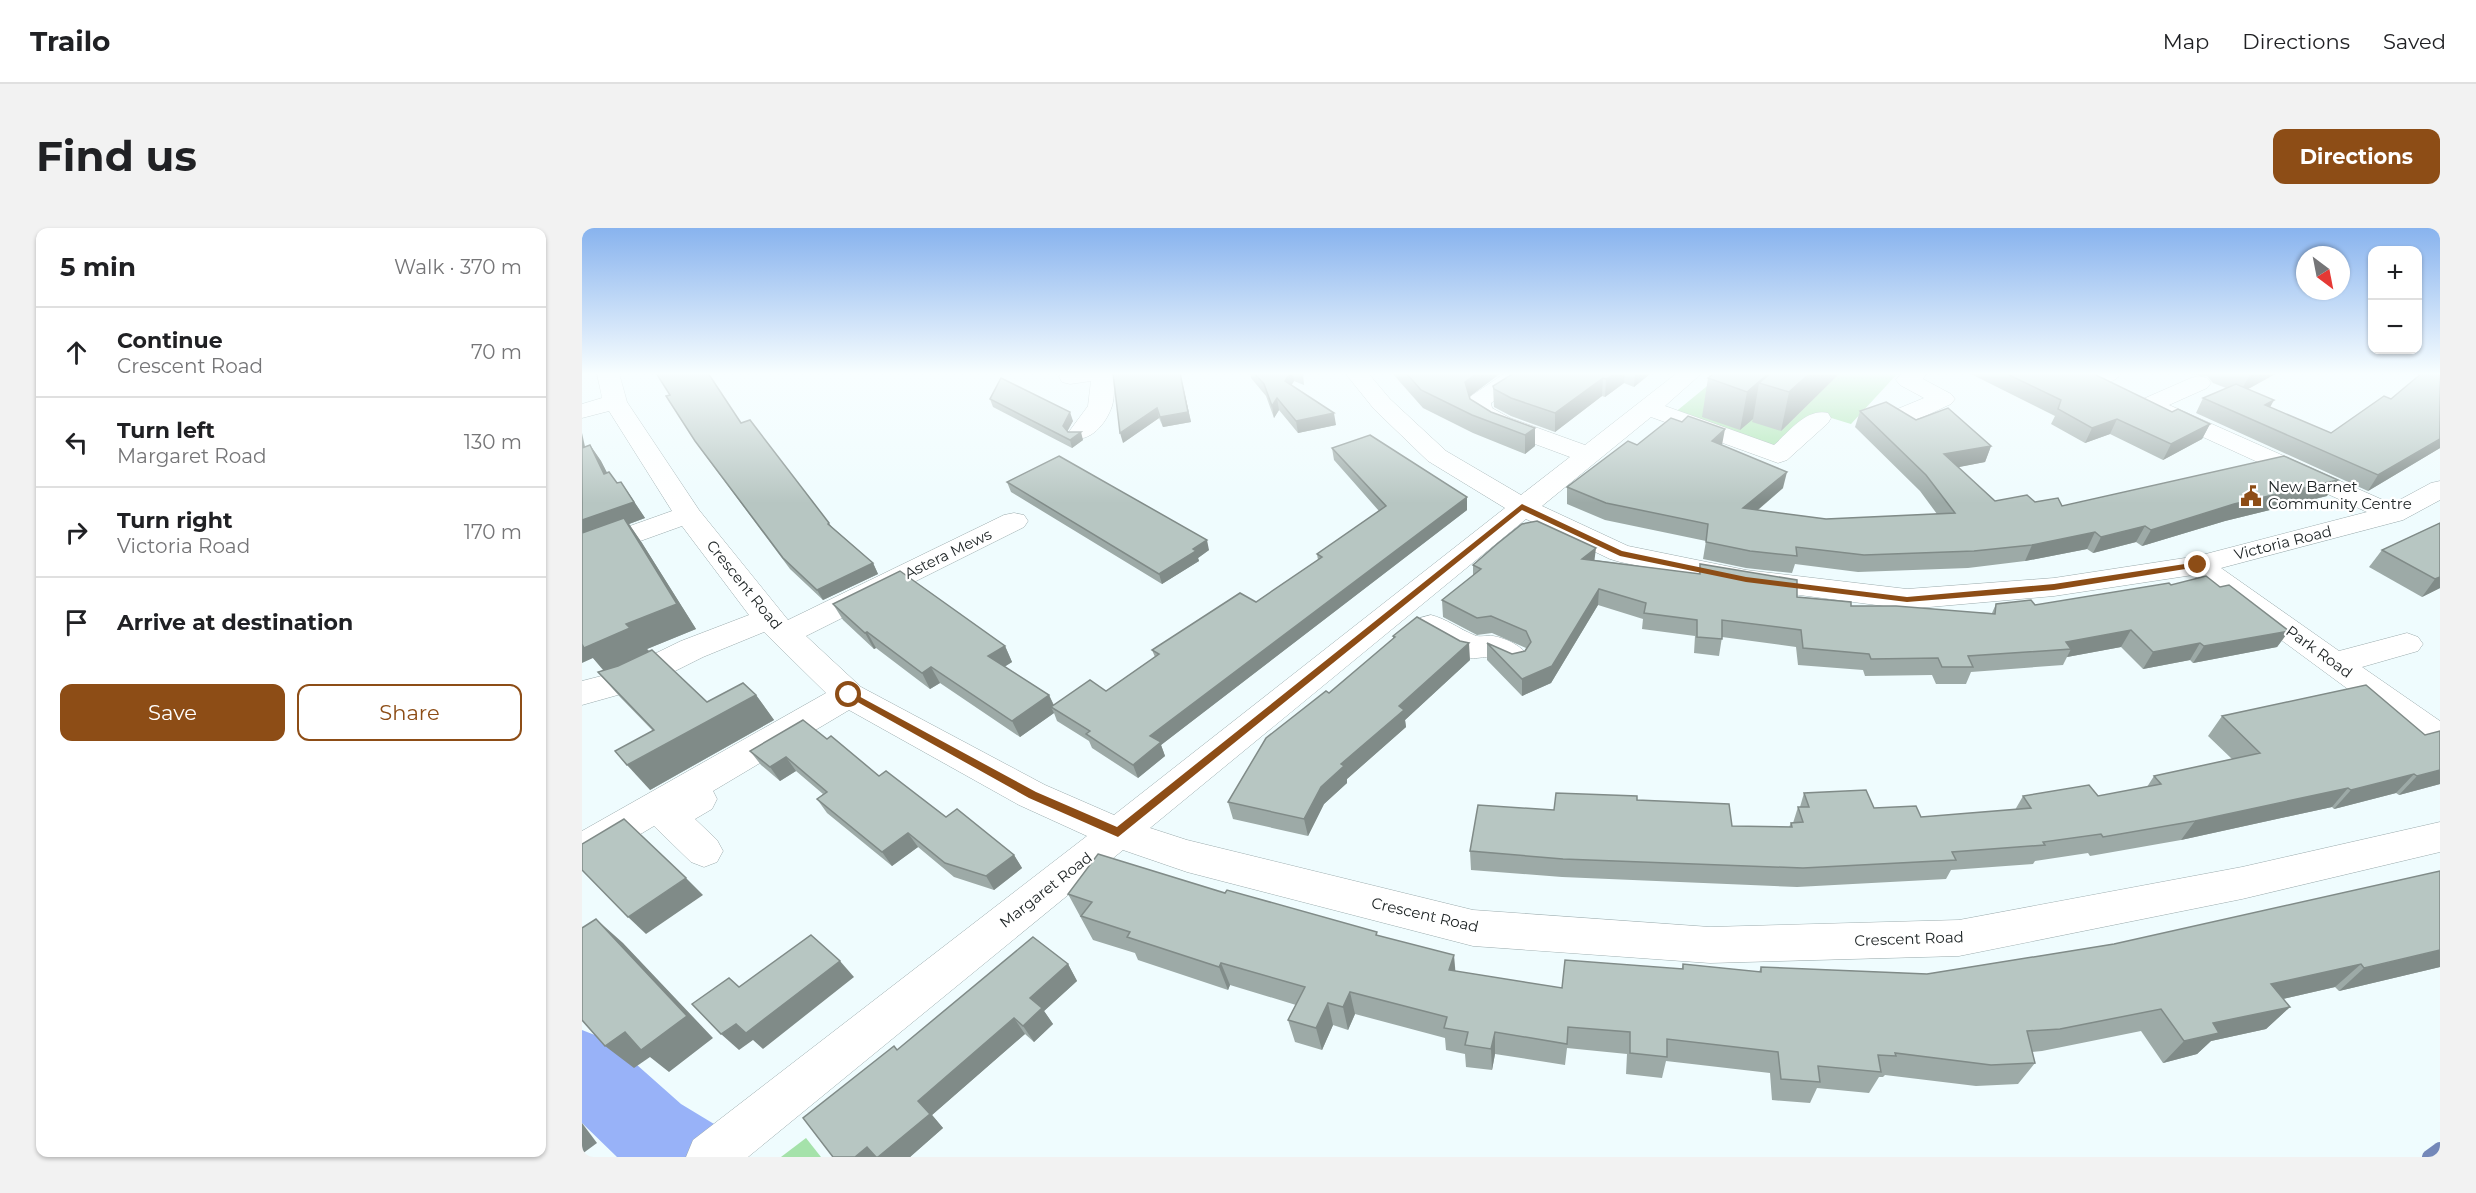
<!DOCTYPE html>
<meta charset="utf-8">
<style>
body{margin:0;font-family:Montserrat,sans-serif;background:#f2f2f2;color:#202124}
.controls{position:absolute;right:18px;top:18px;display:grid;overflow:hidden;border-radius:12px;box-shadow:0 2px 4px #0004}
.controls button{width:54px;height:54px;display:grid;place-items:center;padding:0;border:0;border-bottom:2px solid #e0e0e0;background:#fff;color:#202124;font:30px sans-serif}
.compass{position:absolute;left:1714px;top:18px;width:54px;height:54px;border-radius:50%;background:#fff;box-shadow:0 2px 4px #0004;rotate:148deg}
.stop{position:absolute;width:18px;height:18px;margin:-14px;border:4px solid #8d4d16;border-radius:50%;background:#fff}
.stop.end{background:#8d4d16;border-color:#fff;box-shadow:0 2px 6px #0008}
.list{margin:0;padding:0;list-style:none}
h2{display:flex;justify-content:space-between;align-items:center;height:78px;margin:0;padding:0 24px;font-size:26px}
h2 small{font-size:20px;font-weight:400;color:#757577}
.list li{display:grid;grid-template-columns:39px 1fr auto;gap:18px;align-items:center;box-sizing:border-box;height:90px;padding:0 24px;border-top:2px solid #e0e0e0}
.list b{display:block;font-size:22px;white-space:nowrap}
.list p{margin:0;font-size:20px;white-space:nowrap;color:#757577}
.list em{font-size:20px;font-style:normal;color:#757577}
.actions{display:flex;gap:12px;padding:18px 24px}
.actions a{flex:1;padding:14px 0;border:2px solid #8d4d16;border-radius:12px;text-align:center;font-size:21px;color:#8d4d16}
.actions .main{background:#8d4d16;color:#fff}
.icon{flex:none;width:33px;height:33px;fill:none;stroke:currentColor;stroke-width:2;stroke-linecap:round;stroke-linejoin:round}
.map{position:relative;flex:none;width:1858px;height:929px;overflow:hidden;border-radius:12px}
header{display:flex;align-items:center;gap:36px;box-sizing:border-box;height:84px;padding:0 30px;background:#fff;border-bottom:2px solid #e0e0e0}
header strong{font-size:28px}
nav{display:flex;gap:33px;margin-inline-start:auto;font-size:21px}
.intro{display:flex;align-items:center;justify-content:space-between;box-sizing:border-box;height:144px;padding:0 36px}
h1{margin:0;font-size:42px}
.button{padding:15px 27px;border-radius:12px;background:#8d4d16;color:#fff;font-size:21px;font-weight:700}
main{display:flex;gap:36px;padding:0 36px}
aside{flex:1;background:#fff;border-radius:12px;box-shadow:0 2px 4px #0004}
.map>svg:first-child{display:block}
.green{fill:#a5e2aa}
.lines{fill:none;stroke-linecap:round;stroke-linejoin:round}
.stream{stroke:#7488b9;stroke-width:14}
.river{fill:#98b2f8;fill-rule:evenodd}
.minor-casing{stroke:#9babad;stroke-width:1}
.minor{fill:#fff;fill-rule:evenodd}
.wall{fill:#9daaa7}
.shaded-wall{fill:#808b88}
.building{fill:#b7c6c2;stroke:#808b88;stroke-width:1.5}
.route{fill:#8d4d16}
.labels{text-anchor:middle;stroke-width:4.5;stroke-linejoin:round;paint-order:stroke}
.poi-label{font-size:15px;fill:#202627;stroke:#fff;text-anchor:start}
.street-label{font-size:15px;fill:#202627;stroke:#fff}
</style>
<header>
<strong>Trailo</strong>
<nav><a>Map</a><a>Directions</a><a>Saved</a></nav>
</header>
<div class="intro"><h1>Find us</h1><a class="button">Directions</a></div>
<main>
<aside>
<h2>5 min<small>Walk · 370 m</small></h2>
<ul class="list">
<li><svg class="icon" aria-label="ahead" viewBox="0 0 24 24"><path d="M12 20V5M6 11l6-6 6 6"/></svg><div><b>Continue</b><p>Crescent Road</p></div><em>70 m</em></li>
<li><svg class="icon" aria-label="left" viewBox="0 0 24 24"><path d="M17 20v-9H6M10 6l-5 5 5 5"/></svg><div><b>Turn left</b><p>Margaret Road</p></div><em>130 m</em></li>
<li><svg class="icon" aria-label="right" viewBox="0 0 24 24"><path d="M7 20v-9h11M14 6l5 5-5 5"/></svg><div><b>Turn right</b><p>Victoria Road</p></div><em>170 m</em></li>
<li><svg class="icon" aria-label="arrive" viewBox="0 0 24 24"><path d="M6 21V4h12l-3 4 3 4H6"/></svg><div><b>Arrive at destination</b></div></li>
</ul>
<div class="actions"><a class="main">Save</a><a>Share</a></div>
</aside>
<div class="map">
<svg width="1858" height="929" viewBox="0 0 1858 929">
<rect width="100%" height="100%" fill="#effcfe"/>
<!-- green -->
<g class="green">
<polygon points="1141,145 1316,145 1269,196 1233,185 1195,220 1091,186"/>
<polygon points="224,910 239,929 199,929"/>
</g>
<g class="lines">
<!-- stream -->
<polyline class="stream" points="1847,929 1858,921"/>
<!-- river -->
<polygon class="river" points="0,802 28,813 99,876 137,899 149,929 35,929 0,895"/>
<defs>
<g id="minor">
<path d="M 15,145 L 37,145 L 45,174 L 117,282 L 206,392 L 422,287 L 432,285 L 442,287 L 446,293 L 442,299 L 224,408 L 279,459 L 463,557 L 532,587 L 923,280 L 846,233 L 792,181 L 763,145 L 786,145 L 808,171 L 864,223 L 939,267 L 988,229 L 910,200 L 891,188 L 885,173 L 889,168 L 923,145 L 943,145 L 945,148 L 942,153 L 909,175 L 910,180 L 928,190 L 1003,217 L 1095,145 L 1120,145 L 1083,178 L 1192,217 C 1207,204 1224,180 1246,185 L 1249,190 L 1246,195 L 1205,232 L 1196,235 L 1069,189 L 960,278 L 1046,318 L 1164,342 L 1325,361 L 1472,350 L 1616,328 L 1785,284 L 1575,188 L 1571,183 L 1561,181 L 1557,176 L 1561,171 L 1609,150 L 1617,148 L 1625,150 L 1629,155 L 1625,160 L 1587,177 L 1810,276 L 1849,255 L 1858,253 L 1858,272 L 1821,292 L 1639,340 L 1757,423 L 1825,405 L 1836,409 L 1841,416 L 1836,423 L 1780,439 L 1858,493 L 1858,524 L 1846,520 L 1611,347 L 1472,368 L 1325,381 L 1164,360 L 1038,334 L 1028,331 L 944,291 L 568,600 L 605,612 L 891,682 L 1128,699 L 1377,692 L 1660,639 L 1858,594 L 1858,624 L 1660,671 L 1377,728 L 1128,735 L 891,718 L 605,644 L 541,622 L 166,929 L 104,929 L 111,912 L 505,608 L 437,577 L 267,482 L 131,563 L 135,571 L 130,581 L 113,591 L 135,612 L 141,623 L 135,634 L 122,639 L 109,634 L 72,598 L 13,633 L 0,637 L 0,603 L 244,465 L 182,404 L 121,429 L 57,461 L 0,477 L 0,453 L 35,444 L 99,413 L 167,387 L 100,298 L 0,334 L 0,315 L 90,283 L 27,183 L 0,190 L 0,176 L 20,170 Z"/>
<path d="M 479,145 L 531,145 C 532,156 533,168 530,178 C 524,196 508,215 489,210 L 486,205 L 506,178 L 509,153 L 488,156 L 480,154 L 477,149 Z"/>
<path d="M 1320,145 L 1345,145 L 1341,151 L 1369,166 L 1373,171 L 1369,176 C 1352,183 1332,197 1313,192 L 1310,187 L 1313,182 L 1342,170 L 1318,157 L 1314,152 Z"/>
<path d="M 1508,145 L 1540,145 C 1533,155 1516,159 1505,156 L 1502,151 Z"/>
<path d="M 849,387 C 865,391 877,401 892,407 C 898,410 904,407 911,408 C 924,410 940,418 947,429 L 942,437 C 927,441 921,435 907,430 C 901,428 895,431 889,430 C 875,428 841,409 834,397 L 838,390 Z"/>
</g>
</defs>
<!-- minor casing -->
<use href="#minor" class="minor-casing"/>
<!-- minor -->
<use href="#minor" class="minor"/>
</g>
<!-- wall -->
<g class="wall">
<polygon points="598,145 609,194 581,199 577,190 541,215"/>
<polygon points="668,145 721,145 722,157 712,153 709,157 754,197 716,205 697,182 692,190 684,168 669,150"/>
<polygon points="810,145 919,145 888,168 888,171 909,184 953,200 953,218 943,226 891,205 841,180"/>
<polygon points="932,145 1069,145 1052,159 1042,155 1023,169 1020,168 973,204 929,188 912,179 911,158"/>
<polygon points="1132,145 1258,145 1199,203 1170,194 1171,191 1158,202 1120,189 1126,150"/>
<polygon points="1387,145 1510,145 1590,184 1628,196 1620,211 1581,232 1528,206 1503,215 1469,196 1473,188"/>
<polygon points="1608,145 1695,145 1666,161 1688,179 1749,205 1858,220 1786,263 1614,185 1621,170 1644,160 1631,155 1625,148 1614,147"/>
<polygon points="84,168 159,195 247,295 250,299 291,335 296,346 241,372 208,341 120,223"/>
<polygon points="408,171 491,193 485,203 501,212 490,220 411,179"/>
<polygon points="1278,183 1334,192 1409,218 1403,234 1376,239 1413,273 1453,274 1480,278 1745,268 1643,293 1560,318 1554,314 1511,325 1505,321 1443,333 1386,340 1276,344 1213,336 1210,345 1164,340 1121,331 1124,313 1023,292 985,276 985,259 1055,217 1100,194 1140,217 1201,260 1176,282 1244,291 1355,286 1338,263 1273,199"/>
<polygon points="8,217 19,233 25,245 35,255 39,254 63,290 47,296 60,315 114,401 65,421 125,474 174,467 192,492 68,562 71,503 38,469 16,444 21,442 11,430 3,219"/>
<polygon points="750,220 885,282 579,517 583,528 556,550 510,520 507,513 475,493 472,485 438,509 358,455 348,461 294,420 292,421 261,392 251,376 423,418 430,434 422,439 467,467 472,477 524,463 573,429 570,422 674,374 736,332 735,326 797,283 752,232"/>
<polygon points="425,254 627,322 616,330 617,333 580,356 429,264"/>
<polygon points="1858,295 1858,360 1840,369 1787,339 1800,322"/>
<polygon points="1013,332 1117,346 1118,336 1215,369 1269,378 1410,385 1414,376 1453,377 1589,357 1638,359 1707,403 1695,419 1611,435 1608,432 1561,441 1539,419 1485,429 1481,437 1389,444 1384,456 1354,456 1350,447 1283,448 1281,442 1216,437 1214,419 1140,409 1137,428 1112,425 1113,408 1060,401 1061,391 1016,377 969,455 940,468 905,432 905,415 930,426 943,423 944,420 910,405 895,407 861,389 860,372 891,348 891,337"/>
<polygon points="811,408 888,432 823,492 824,499 765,551 765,555 742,576 726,608 651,591 646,574 747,465 811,411"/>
<polygon points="1784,457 1858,556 1817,567 1814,565 1752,581 1750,579 1599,612 1508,628 1506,625 1453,633 1451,636 1369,642 1364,651 1215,659 980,649 889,642 888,623 972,582 1055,572 1150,598 1207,599 1209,595 1211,595 1216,579 1218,579 1222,565 1292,580 1339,589 1433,582 1441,568 1516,568 1565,559 1572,548 1650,531 1626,508 1640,488"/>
<polygon points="245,511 297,548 364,589 432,627 440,640 412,662 372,649 336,619 310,638 245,585 235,571 241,566 214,543 198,553 179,537 168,523"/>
<polygon points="643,665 795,707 874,744 980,760 1100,740 1101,736 1177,744 1179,739 1345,746 1532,716 1858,739 1757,763 1753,759 1701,771 1708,779 1684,801 1629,813 1615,826 1581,835 1559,803 1460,823 1450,824 1453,835 1436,856 1394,858 1303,847 1301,849 1297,849 1287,865 1235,860 1228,875 1190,872 1188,845 1084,833 1080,850 1044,846 1045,826 985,820 983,837 913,826 910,842 884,839 883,826 864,822 863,810 773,786 766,802 751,797 740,822 713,814 706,792 714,777 648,757 646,762 556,732 553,725 511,712 486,666"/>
<polygon points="486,736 495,753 462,783 471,796 452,814 443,806 350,887 361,900 328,929 251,929 315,822"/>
</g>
<!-- shaded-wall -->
<g class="shaded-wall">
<polygon points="598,145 609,194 581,199 578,189"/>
<polygon points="708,145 711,145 712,153 705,165 703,153"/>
<polygon points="895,145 919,145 883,172 883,154"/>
<polygon points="1033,145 1043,145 1042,155 1023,169 1024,151"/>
<polygon points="1053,145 1069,145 1052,159"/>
<polygon points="1187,145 1193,145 1177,155 1171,191 1158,202 1165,164"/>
<polygon points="1228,145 1258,145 1199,203 1207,164"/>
<polygon points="1669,145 1695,145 1657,166"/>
<polygon points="1021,150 1020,168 973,204 973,185"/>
<polygon points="695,170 697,182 692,190 690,178"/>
<polygon points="1692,172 1684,187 1683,177"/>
<polygon points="575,180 577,190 541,215 538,205"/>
<polygon points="488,184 491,193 484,206 481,198"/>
<polygon points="752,185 754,197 716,205 714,193"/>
<polygon points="1535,191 1528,206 1503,215 1510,200"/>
<polygon points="1628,196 1620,211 1581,232 1589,216"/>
<polygon points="953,200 953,218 943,226 943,207"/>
<polygon points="1143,201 1140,217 1130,213"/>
<polygon points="499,204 501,212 490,220 488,212"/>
<polygon points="0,205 7,237 0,228"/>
<polygon points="1858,211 1858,220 1786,263 1796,247"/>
<polygon points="8,217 19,233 34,262 22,246"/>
<polygon points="1409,218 1403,234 1357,243 1362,226"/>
<polygon points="1205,244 1201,260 1158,297 1161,280"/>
<polygon points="1756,252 1745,268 1643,293 1560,318 1569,302 1652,276"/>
<polygon points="39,254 63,290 47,296 60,315 114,401 65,421 68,425 24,445 11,430 0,435 0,410 44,396 0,313 0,292"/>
<polygon points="885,269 885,282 579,517 583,528 556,550 551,537 568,508"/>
<polygon points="1563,298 1554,314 1511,325 1519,309"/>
<polygon points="1513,304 1505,321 1443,333 1450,317"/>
<polygon points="625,312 627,322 616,330 617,333 580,356 577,346 611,321"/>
<polygon points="1014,320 1012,336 1000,331"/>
<polygon points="291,335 296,346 241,372 235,362"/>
<polygon points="1858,349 1858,360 1840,369 1853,351"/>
<polygon points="1017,361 1016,377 969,455 940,468 940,451"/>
<polygon points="1549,402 1539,419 1485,429 1489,421 1484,414"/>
<polygon points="1707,403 1695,419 1611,435 1622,418"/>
<polygon points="285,404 294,420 292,421 283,405"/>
<polygon points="887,415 888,432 823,492 824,499 765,551 765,555 742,576 726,608 722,591 739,559 759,536 817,478"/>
<polygon points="1618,415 1608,432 1561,441 1571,424"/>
<polygon points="423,418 430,434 414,444 406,428"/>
<polygon points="349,439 358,455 348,461 340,445"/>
<polygon points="174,467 192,492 68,562 45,537"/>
<polygon points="467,467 474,483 469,479 472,485 438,509 430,493"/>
<polygon points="204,529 214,543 198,553 188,539"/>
<polygon points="1858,542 1858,556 1817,567 1835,548"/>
<polygon points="1832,546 1814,565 1752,581 1769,562"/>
<polygon points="1766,560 1750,579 1599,612 1613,593"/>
<polygon points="326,605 336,619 310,638 300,624"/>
<polygon points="432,627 440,640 412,662 404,648"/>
<polygon points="104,650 121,667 64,706 46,689"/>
<polygon points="14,691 41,715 131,810 87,844 68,829 52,840 23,818"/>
<polygon points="1858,722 1858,739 1757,763 1782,740"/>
<polygon points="872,727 874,750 867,742"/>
<polygon points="258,733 272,749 181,821 171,812 157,822 139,806 154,796"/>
<polygon points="639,735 648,757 646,762 637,739"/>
<polygon points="486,736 495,753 462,783 471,796 452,814 441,798 448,770"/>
<polygon points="1779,736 1753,759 1666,779 1689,756"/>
<polygon points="768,764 773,786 766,802 761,779"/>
<polygon points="746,775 751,797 740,822 734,800"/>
<polygon points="1708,779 1684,801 1629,813 1615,826 1581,835 1602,813 1631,795"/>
<polygon points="432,790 443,806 350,887 361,900 328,929 273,929 336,873"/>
<polygon points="913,804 913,826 910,842 909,821"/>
<polygon points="0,895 15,915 0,926"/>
</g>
<!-- building -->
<g class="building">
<polygon points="74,145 126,145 159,195 168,192 247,295 246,296 291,335 235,362 201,330 113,213 84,168 88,167"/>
<polygon points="531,145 598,145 606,184 578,189 575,180 538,205"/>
<polygon points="672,145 708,145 703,153 752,185 714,193 695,170 690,178 682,156"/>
<polygon points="824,145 895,145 883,154 888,171 909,184 953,200 943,207 890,187 839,162"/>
<polygon points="932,145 1033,145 1024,151 1021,150 973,185 929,170 912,161 911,158"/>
<polygon points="1132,145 1187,145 1165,164 1126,150"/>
<polygon points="1189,145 1228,145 1207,164 1177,155"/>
<polygon points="1423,145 1510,145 1590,184 1596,181 1628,196 1589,216 1535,191 1510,200 1476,181 1479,172"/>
<polygon points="1840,145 1858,145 1858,211 1796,247 1621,170 1654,156 1692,172 1683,177 1749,205 1802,168 1809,171"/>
<polygon points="419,150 488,184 481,198 486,204 499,204 488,212 408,171"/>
<polygon points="1304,174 1334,192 1366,180 1409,218 1362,226 1413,273 1445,267 1453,274 1476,270 1480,278 1702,228 1756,252 1652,276 1569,302 1563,298 1519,309 1513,304 1450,317 1392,323 1282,327 1214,319 1215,328 1168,323 1124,314 1126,296 1024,275 985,259 1046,213 1055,217 1089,190 1100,194 1106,188 1143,201 1130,213 1205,244 1161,280 1244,291 1373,285 1344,247 1278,183"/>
<polygon points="788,207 885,269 568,508 579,514 551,537 504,506 508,503 469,479 508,452 524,463 577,426 570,422 658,365 674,374 740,329 735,326 804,278 750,220"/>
<polygon points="8,217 22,246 27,244 35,255 39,254 52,274 0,292 0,220"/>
<polygon points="477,228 625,312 611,321 614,323 577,346 425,254"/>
<polygon points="42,290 95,376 44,396 48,400 2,420 0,416 0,305"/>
<polygon points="955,293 1014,320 1000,331 1118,346 1118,336 1215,352 1215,369 1269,374 1269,378 1314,378 1413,386 1414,376 1449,372 1453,377 1587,355 1589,357 1624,348 1638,359 1647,357 1707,403 1622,418 1618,415 1571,424 1549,402 1484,414 1489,421 1386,428 1391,439 1360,439 1356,430 1289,431 1287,426 1221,420 1219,402 1140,392 1140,411 1115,409 1115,392 1062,385 1064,375 1017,361 970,438 940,451 905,415 930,426 943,423 949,414 944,403 909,388 895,390 860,372 899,341 891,337 915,316 940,296"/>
<polygon points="1858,295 1858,349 1853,351 1800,322"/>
<polygon points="318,343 423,418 406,428 467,467 430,493 349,439 340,445 285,404 283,405 251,376"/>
<polygon points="835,389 878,413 887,415 817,478 822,482 759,536 762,538 739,559 722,591 646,574 684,510 744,463 747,465 813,409 811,408"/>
<polygon points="70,422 125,474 161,455 174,467 45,537 33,523 72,502 16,444 36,438"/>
<polygon points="1784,457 1843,507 1858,503 1858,542 1835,548 1832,546 1769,562 1766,560 1613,593 1521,609 1519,606 1461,614 1463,617 1370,624 1374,632 1221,640 981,631 888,623 896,577 972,582 974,565 1055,568 1055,572 1147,576 1150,598 1210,599 1209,595 1221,594 1216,579 1227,579 1222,565 1284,562 1292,580 1334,578 1339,589 1449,580 1441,568 1507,557 1516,568 1579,556 1572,548 1678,525 1640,488"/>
<polygon points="221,492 245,511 249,508 297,548 304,543 364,589 375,581 432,627 404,648 363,635 326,605 300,624 235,571 245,564 204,529 188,539 168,523"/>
<polygon points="42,591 104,650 46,689 0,642 0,616"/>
<polygon points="516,626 643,665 645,662 795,704 794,707 872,727 867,742 980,760 983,732 1101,741 1101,736 1179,744 1179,739 1345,746 1532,716 1858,643 1858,722 1782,740 1779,736 1689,756 1708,779 1631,795 1637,805 1602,813 1579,781 1478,801 1445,803 1453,835 1409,837 1313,825 1314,828 1296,827 1299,844 1236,838 1238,854 1199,851 1196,824 1085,811 1085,829 1048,825 1048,804 986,799 985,816 913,804 909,821 883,817 886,804 862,800 865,789 768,764 761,779 746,775 734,800 706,792 723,759 639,735 637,739 545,709 548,704 499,688 510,674 486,666"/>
<polygon points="14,691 105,788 59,822 43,804 23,818 0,792 0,700"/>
<polygon points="229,707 258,733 164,805 154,796 139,806 110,776 147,750 157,759"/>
<polygon points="451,709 486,736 448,770 460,780 441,798 432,790 336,873 348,886 296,929 294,929 285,919 273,929 251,929 221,890 312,818 315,822"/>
</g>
<!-- sky -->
<linearGradient id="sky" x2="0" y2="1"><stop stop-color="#88b3ee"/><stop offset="0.53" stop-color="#f8feff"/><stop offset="1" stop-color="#f8feff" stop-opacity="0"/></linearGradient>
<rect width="1858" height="275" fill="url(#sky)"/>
<!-- route -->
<polygon class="route" points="940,276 1040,323 1164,349 1325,369 1472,356 1616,334 1620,337 1616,339 1472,362 1325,374 1164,354 1038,328 940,282 536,609 447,570 263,467 264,465 271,465 454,564 535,599"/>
<!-- icons -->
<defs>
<symbol id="civic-bare" viewBox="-9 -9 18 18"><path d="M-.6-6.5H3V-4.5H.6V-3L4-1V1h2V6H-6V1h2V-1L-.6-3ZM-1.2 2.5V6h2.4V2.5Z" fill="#8d4d16" stroke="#fff" stroke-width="2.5" paint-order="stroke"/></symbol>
</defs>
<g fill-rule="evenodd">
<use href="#civic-bare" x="1654" y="253" width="30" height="30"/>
</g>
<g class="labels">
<!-- poi labels -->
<g class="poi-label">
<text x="1686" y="264">New Barnet<tspan x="1686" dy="17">Community Centre</tspan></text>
</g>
<!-- street labels -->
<g class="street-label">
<text transform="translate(1701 315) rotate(-14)" y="5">Victoria Road</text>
<text transform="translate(366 326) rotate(-26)" y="5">Astera Mews</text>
<text transform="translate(162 357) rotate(51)" y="5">Crescent Road</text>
<text transform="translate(1737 424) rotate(36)" y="5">Park Road</text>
<text transform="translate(464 662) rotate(-38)" y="5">Margaret Road</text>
<text transform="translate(843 687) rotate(13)" y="5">Crescent Road</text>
<text transform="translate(1327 711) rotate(-2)" y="5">Crescent Road</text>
</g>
</g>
</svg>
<div class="controls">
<button>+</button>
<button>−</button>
</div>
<svg class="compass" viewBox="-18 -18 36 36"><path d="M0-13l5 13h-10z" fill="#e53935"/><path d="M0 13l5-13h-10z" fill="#757577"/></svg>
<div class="stop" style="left:267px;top:467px"></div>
<div class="stop end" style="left:1616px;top:337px"></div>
</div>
</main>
